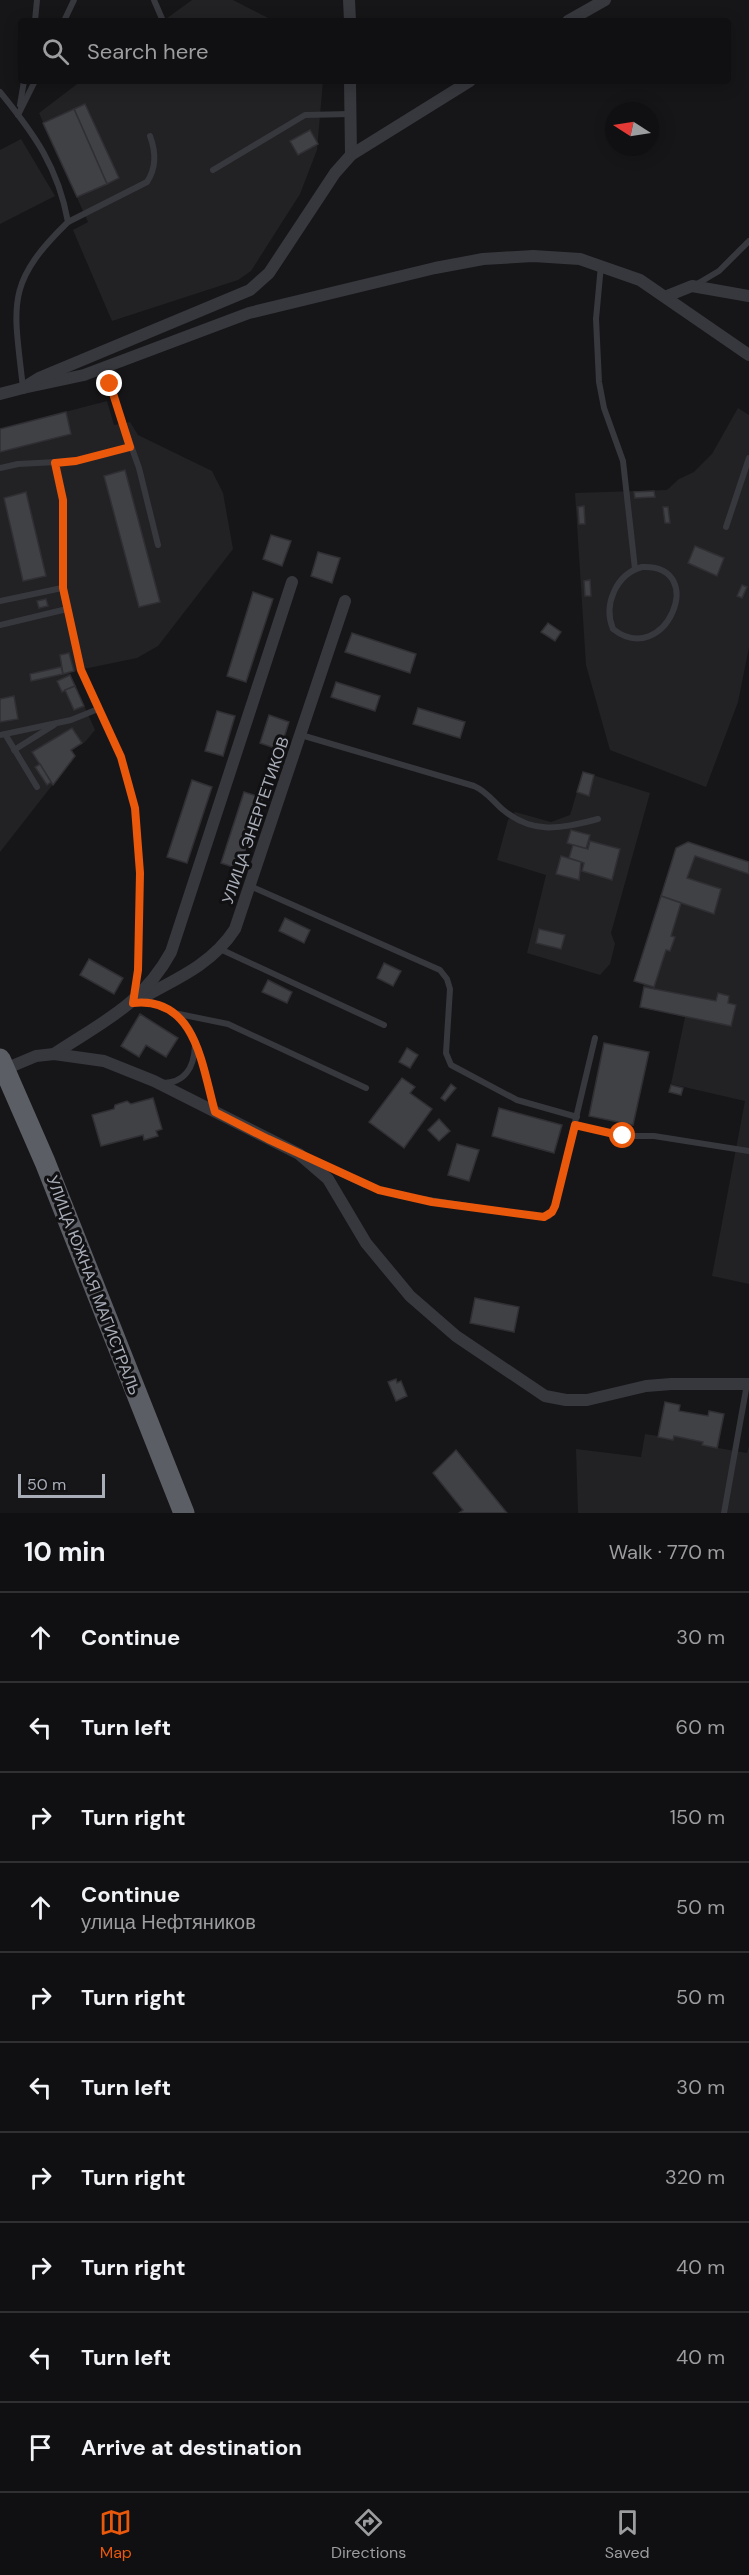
<!DOCTYPE html>
<meta charset="utf-8">
<style>
body{margin:0;font-family:"DM Sans",sans-serif;background:#1e1e20;color:#f1f3f6}
.compass{position:absolute;left:605px;top:102px;width:54px;height:54px;border-radius:50%;background:#101012;box-shadow:0 3px 15px #0003;rotate:282deg}
.scale{position:absolute;left:18px;bottom:15px;width:87px;box-sizing:border-box;padding-left:6px;border:3px solid #a8adb8;border-top:0;font-size:16px;line-height:21px;white-space:nowrap;color:#a8adb8;-webkit-text-stroke:4px #111113;paint-order:stroke}
.stop{position:absolute;width:18px;height:18px;margin:-14px;border:4px solid #ea580c;border-radius:50%;background:#fff}
.stop.end{background:#ea580c;border-color:#fff;box-shadow:0 2px 6px #0008}
.list{margin:0;padding:0;list-style:none}
h2{display:flex;justify-content:space-between;align-items:center;height:78px;margin:0;padding:0 24px;font-size:26px}
h2 small{font-size:20px;font-weight:400;color:#9c9d9f}
.list li{display:grid;grid-template-columns:39px 1fr auto;gap:18px;align-items:center;box-sizing:border-box;height:90px;padding:0 24px;border-top:2px solid #303032}
.list b{display:block;font-size:22px;white-space:nowrap}
.list p{margin:0;font-size:20px;white-space:nowrap;color:#9c9d9f}
.list em{font-size:20px;font-style:normal;color:#9c9d9f}
.icon{flex:none;width:33px;height:33px;fill:none;stroke:currentColor;stroke-width:2;stroke-linecap:round;stroke-linejoin:round}
.map{position:relative;flex:none;width:749px;height:1513px;overflow:hidden}
.search{position:absolute;background:#101012;box-shadow:0 3px 15px #0003;left:18px;right:18px;top:18px;height:66px;display:flex;align-items:center;gap:15px;box-sizing:border-box;padding:0 21px;border-radius:6px;color:#9c9d9f;font-size:22px}
.sheet{height:978px;background:#101012}
nav{display:flex;justify-content:space-around;align-items:center;box-sizing:border-box;height:84px;border-top:2px solid #303032;background:#101012;font-size:16px;color:#9c9d9f}
nav a{display:grid;justify-items:center;gap:3px}
nav .on{color:#ea580c}
.map>svg:first-child{display:block}
.built{fill:#222225}
.building{fill:#404145;stroke:#303034;stroke-width:1.5}
.lines{fill:none;stroke-linecap:round;stroke-linejoin:round}
.service{stroke:#37383d;stroke-width:6}
.minor{stroke:#37383d;stroke-width:12}
.trunk{stroke:#5b5e65;stroke-width:21}
.route{stroke:#ea580c;stroke-width:8}
.labels{text-anchor:middle;stroke-width:6;stroke-linejoin:round;paint-order:stroke}
.street-label{font-size:16px;fill:#a8adb8;stroke:#111113}
</style>
<div class="map">
<svg width="749" height="1513" viewBox="0 0 749 1513">
<rect width="100%" height="100%" fill="#161618"/>
<!-- built -->
<g class="built">
<polygon points="192,0 233,0 274,21 163,21"/>
<polygon points="81,81 323,81 317,150 300,194 251,271 238,280 112,321 73,230 88,222 39,113"/>
<polygon points="21,139 55,196 0,224 0,150"/>
<polygon points="107,401 114,425 130,422 138,435 212,471 223,493 233,549 158,646 137,658 69,672 95,730 85,742 71,750 75,756 0,852 0,429"/>
<polygon points="738,408 749,415 749,647 738,702 706,787 610,750 586,665 575,493 667,490 679,479 694,472 712,454"/>
<polygon points="583,772 650,793 611,933 615,944 610,964 600,975 527,953 546,875 497,860 508,820 515,812 551,822 570,815"/>
<polygon points="688,842 749,862 749,1284 712,1276 745,1101 671,1084 685,1017 640,1007 644,984 634,981 676,848"/>
<polygon points="665,1402 680,1405 680,1411 708,1416 709,1411 724,1414 718,1448 747,1453 749,1446 749,1513 578,1513 576,1449 641,1457 645,1434 658,1436"/>
</g>
<!-- building -->
<g class="building">
<polygon points="85,104 119,178 107,184 74,109"/>
<polygon points="74,109 107,184 77,197 43,123"/>
<polygon points="310,130 318,144 298,155 290,141"/>
<polygon points="66,412 71,434 0,452 0,429"/>
<polygon points="125,470 160,602 139,607 104,476"/>
<polygon points="654,491 655,497 635,498 634,492"/>
<polygon points="26,492 46,576 23,581 4,498"/>
<polygon points="584,506 585,524 579,524 578,507"/>
<polygon points="663,507 668,507 670,523 665,523"/>
<polygon points="271,535 291,541 282,566 263,559"/>
<polygon points="695,546 724,558 717,576 688,563"/>
<polygon points="318,552 340,558 332,583 311,576"/>
<polygon points="590,580 591,596 585,596 584,581"/>
<polygon points="742,585 747,587 742,598 737,596"/>
<polygon points="253,592 273,599 246,682 227,676"/>
<polygon points="46,599 48,606 39,608 37,601"/>
<polygon points="548,623 561,632 555,641 541,632"/>
<polygon points="352,633 416,654 410,673 345,652"/>
<polygon points="69,653 74,671 63,674 60,655"/>
<polygon points="61,667 63,674 31,681 30,674"/>
<polygon points="70,675 75,686 62,692 57,681"/>
<polygon points="336,682 380,696 375,711 331,697"/>
<polygon points="75,686 84,706 74,710 65,690"/>
<polygon points="14,696 18,719 0,722 0,699"/>
<polygon points="418,708 465,722 460,738 413,724"/>
<polygon points="217,711 235,716 223,756 205,751"/>
<polygon points="269,715 289,722 280,750 260,743"/>
<polygon points="72,728 82,743 71,750 75,756 53,785 32,752"/>
<polygon points="40,764 51,782 47,785 35,767"/>
<polygon points="583,772 594,775 589,796 577,792"/>
<polygon points="192,780 212,787 187,863 167,857"/>
<polygon points="244,792 263,798 239,869 221,863"/>
<polygon points="571,830 590,835 586,849 567,843"/>
<polygon points="590,841 620,849 612,880 582,871 584,863 569,858 573,845 588,849"/>
<polygon points="688,842 749,862 749,874 695,856 687,878 721,889 714,914 661,896 676,848"/>
<polygon points="561,856 581,862 579,880 556,874"/>
<polygon points="661,896 681,903 671,936 675,937 670,951 666,950 654,987 634,981"/>
<polygon points="285,918 310,930 304,943 279,931"/>
<polygon points="539,929 565,935 561,949 536,943"/>
<polygon points="89,959 123,978 114,994 80,975"/>
<polygon points="384,963 401,971 393,986 377,978"/>
<polygon points="268,980 292,992 287,1003 262,992"/>
<polygon points="644,987 716,1001 718,993 729,996 728,1003 736,1005 731,1026 640,1007"/>
<polygon points="140,1014 178,1038 166,1057 146,1045 139,1057 121,1046"/>
<polygon points="604,1043 649,1052 633,1125 589,1116"/>
<polygon points="407,1048 418,1055 410,1068 399,1062"/>
<polygon points="402,1078 415,1087 410,1093 432,1109 404,1148 369,1122"/>
<polygon points="451,1084 456,1088 445,1101 441,1098"/>
<polygon points="671,1085 683,1088 681,1095 669,1092"/>
<polygon points="153,1098 162,1129 156,1131 158,1136 144,1140 143,1135 101,1146 92,1115 114,1109 115,1105 127,1101 131,1104"/>
<polygon points="499,1108 562,1125 554,1153 492,1136"/>
<polygon points="439,1119 450,1131 439,1141 428,1130"/>
<polygon points="457,1144 479,1150 469,1181 448,1175"/>
<polygon points="475,1298 519,1307 514,1332 470,1323"/>
<polygon points="396,1379 397,1383 401,1381 407,1396 396,1401 388,1382"/>
<polygon points="665,1402 680,1405 679,1411 708,1416 709,1411 724,1414 717,1448 702,1445 703,1442 674,1436 673,1440 658,1437"/>
<polygon points="456,1450 507,1513 459,1513 463,1510 433,1473"/>
</g>
<g class="lines">
<!-- service -->
<g class="service">
<polyline points="154,0 163,21"/>
<polyline points="35,21 37,0"/>
<polyline points="64,21 74,0"/>
<path d="M 0,92 C 35,135 58,167 68,222 C 4,284 14,305 23,388"/>
<polyline points="20,105 24,81"/>
<polyline points="18,115 35,81"/>
<polyline points="213,170 305,115 350,114"/>
<path d="M 68,222 L 147,182 C 157,167 156,152 150,136"/>
<polyline points="601,265 596,319 599,382 604,408 623,461 635,569"/>
<polyline points="697,284 719,271 749,241"/>
<polyline points="103,367 139,468 158,545"/>
<polyline points="55,463 63,500 62,588 81,670 121,757 135,808 140,873 138,970 133,1003 151,1002 174,1013 228,1024 366,1088"/>
<polyline points="0,468 18,464 76,461 130,447"/>
<polyline points="726,527 749,458"/>
<path d="M 642,567 C 710,564 665,670 613,629 C 603,605 616,574 642,567 Z"/>
<polyline points="0,601 62,588"/>
<polyline points="0,625 67,609"/>
<polyline points="5,734 37,787"/>
<polyline points="0,735 71,720 98,709"/>
<path d="M 301,735 L 474,786 C 486,791 492,800 502,809 C 534,836 562,828 598,819"/>
<polyline points="14,750 54,725"/>
<polyline points="250,886 440,970 447,979 450,989 446,1053 451,1065 517,1100 577,1117"/>
<polyline points="220,949 384,1025"/>
<path d="M 178,1016 C 199,1029 208,1086 215,1111"/>
<path d="M 163,1083 C 185,1083 194,1067 195,1046"/>
<polyline points="575,1125 623,1136 654,1136 749,1151"/>
<polyline points="311,1159 365,1185 397,1195 539,1217 549,1216 555,1206 595,1038"/>
<polyline points="724,1513 747,1384"/>
</g>
<!-- minor -->
<g class="minor">
<polyline points="349,0 350,21"/>
<polyline points="568,21 605,0"/>
<polyline points="350,81 351,155"/>
<polyline points="667,296 692,286 749,296"/>
<polyline points="23,388 84,375 249,313 435,268 483,259 533,256 580,259 640,280 749,355"/>
<polyline points="0,394 23,388 39,378 250,290 269,273 335,173 351,155 470,81"/>
<path d="M 145,996 C 179,978 213,963 235,929 L 345,601"/>
<path d="M 54,1054 C 102,1022 142,1005 171,952 L 292,582"/>
<polyline points="5,1069 36,1056 54,1054 104,1061 154,1081 299,1154 328,1179 366,1243 410,1296 456,1336 545,1396 566,1400 587,1400 646,1386 671,1384 749,1384"/>
</g>
<!-- trunk -->
<polyline class="trunk" points="0,1059 45,1162 184,1513"/>
</g>
<g class="lines">
<!-- route -->
<path class="route" d="M 110,384 L 130,447 L 76,461 L 55,463 L 63,500 L 63,588 L 81,670 L 121,757 L 135,808 L 140,873 L 138,970 L 133,1003 C 196,996 202,1066 215,1112 L 268,1139 L 379,1190 L 432,1202 L 544,1217 L 552,1212 L 555,1206 L 575,1125 L 623,1136"/>
</g>
<g class="labels">
<!-- street labels -->
<g class="street-label">
<text transform="translate(255 820) rotate(-71)" y="6">УЛИЦА ЭНЕРГЕТИКОВ</text>
<text transform="translate(94 1285) rotate(69)" y="6">УЛИЦА ЮЖНАЯ МАГИСТРАЛЬ</text>
</g>
</g>
</svg>
<svg class="compass" viewBox="-18 -18 36 36"><path d="M0-13l5 13h-10z" fill="#e53935"/><path d="M0 13l5-13h-10z" fill="#9c9d9f"/></svg>
<div class="scale">50 m</div>
<div class="stop" style="left:623px;top:1136px"></div>
<div class="stop end" style="left:110px;top:384px"></div>
<div class="search"><svg class="icon" aria-label="search" viewBox="0 0 24 24"><circle cx="10" cy="10" r="6"/><path d="M15 15l6 6"/></svg>Search here</div>
</div>
<section class="sheet">
<h2>10 min<small>Walk · 770 m</small></h2>
<ul class="list">
<li><svg class="icon" aria-label="ahead" viewBox="0 0 24 24"><path d="M12 20V5M6 11l6-6 6 6"/></svg><div><b>Continue</b></div><em>30 m</em></li>
<li><svg class="icon" aria-label="left" viewBox="0 0 24 24"><path d="M17 20v-9H6M10 6l-5 5 5 5"/></svg><div><b>Turn left</b></div><em>60 m</em></li>
<li><svg class="icon" aria-label="right" viewBox="0 0 24 24"><path d="M7 20v-9h11M14 6l5 5-5 5"/></svg><div><b>Turn right</b></div><em>150 m</em></li>
<li><svg class="icon" aria-label="ahead" viewBox="0 0 24 24"><path d="M12 20V5M6 11l6-6 6 6"/></svg><div><b>Continue</b><p>улица Нефтяников</p></div><em>50 m</em></li>
<li><svg class="icon" aria-label="right" viewBox="0 0 24 24"><path d="M7 20v-9h11M14 6l5 5-5 5"/></svg><div><b>Turn right</b></div><em>50 m</em></li>
<li><svg class="icon" aria-label="left" viewBox="0 0 24 24"><path d="M17 20v-9H6M10 6l-5 5 5 5"/></svg><div><b>Turn left</b></div><em>30 m</em></li>
<li><svg class="icon" aria-label="right" viewBox="0 0 24 24"><path d="M7 20v-9h11M14 6l5 5-5 5"/></svg><div><b>Turn right</b></div><em>320 m</em></li>
<li><svg class="icon" aria-label="right" viewBox="0 0 24 24"><path d="M7 20v-9h11M14 6l5 5-5 5"/></svg><div><b>Turn right</b></div><em>40 m</em></li>
<li><svg class="icon" aria-label="left" viewBox="0 0 24 24"><path d="M17 20v-9H6M10 6l-5 5 5 5"/></svg><div><b>Turn left</b></div><em>40 m</em></li>
<li><svg class="icon" aria-label="arrive" viewBox="0 0 24 24"><path d="M6 21V4h12l-3 4 3 4H6"/></svg><div><b>Arrive at destination</b></div></li>
</ul>
</section>
<nav>
<a class="on"><svg class="icon" aria-label="map" viewBox="0 0 24 24"><path d="M3 6l6-2 6 2 6-2v14l-6 2-6-2-6 2zM9 4v14M15 6v14"/></svg>Map</a>
<a><svg class="icon" aria-label="directions" viewBox="0 0 24 24"><path d="M12 3l9 9-9 9-9-9zM9 14v-3h6M13 9l2 2-2 2"/></svg>Directions</a>
<a><svg class="icon" aria-label="saved" viewBox="0 0 24 24"><path d="M7 4h10v16l-5-4-5 4z"/></svg>Saved</a>
</nav>
